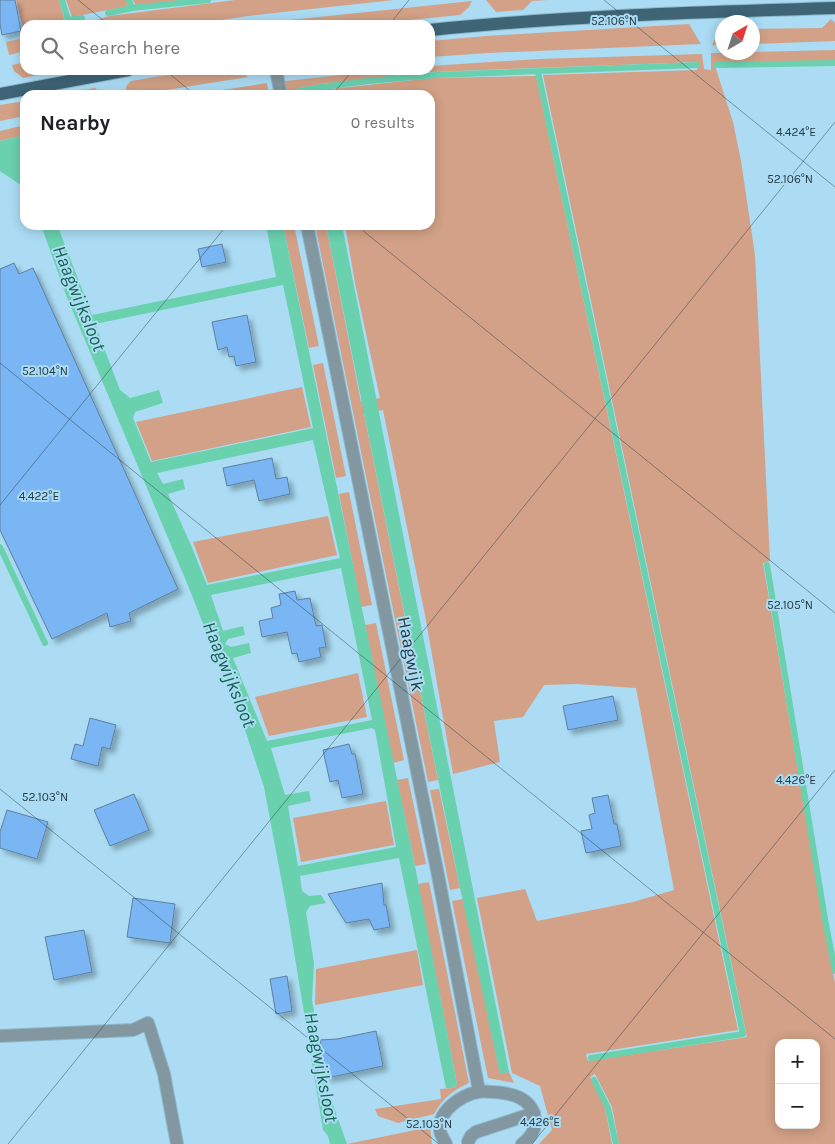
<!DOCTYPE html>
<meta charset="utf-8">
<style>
body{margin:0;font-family:Karla,sans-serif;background:#f6f6f6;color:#202124}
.controls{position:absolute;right:15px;bottom:15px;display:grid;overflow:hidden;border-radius:10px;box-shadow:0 2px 12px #0003}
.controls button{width:45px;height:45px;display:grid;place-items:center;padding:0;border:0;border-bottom:1px solid #e0e0e0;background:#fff;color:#202124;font:25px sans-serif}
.compass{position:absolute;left:715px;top:15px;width:45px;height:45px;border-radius:50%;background:#fff;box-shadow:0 2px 12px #0003;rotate:39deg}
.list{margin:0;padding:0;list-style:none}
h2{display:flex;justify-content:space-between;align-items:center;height:65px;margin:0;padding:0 20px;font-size:21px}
h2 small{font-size:16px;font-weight:400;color:#757577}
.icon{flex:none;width:28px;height:28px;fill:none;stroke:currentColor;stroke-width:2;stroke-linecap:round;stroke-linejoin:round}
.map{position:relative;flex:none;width:835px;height:1144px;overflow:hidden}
.search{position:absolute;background:#fff;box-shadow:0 2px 12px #0003;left:20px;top:20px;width:415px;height:55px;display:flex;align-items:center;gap:12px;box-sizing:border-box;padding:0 18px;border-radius:15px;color:#757577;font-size:19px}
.panel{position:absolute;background:#fff;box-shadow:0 2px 12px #0003;left:20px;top:90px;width:415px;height:140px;border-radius:15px}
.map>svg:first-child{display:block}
.green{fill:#d2a187;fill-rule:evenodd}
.water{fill:#6ad1af;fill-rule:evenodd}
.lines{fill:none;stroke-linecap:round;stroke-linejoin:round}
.stream{stroke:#6ad1af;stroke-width:6}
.building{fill:#79b6f3;stroke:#607f9f;filter:url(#shadow)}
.minor-casing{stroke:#8eb8cd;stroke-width:14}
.major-casing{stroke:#8eb8cd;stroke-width:14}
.minor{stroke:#8397a1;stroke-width:12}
.major{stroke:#3e6476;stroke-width:12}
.ticks{fill:none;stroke:#263a43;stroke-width:1;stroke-opacity:0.45}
.labels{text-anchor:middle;stroke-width:4;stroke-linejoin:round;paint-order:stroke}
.street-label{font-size:18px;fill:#263a43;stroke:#abdcf4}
.water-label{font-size:19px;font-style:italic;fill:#10634d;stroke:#abdcf4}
.ticks-label{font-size:12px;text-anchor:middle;fill:#263a43;stroke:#abdcf4;stroke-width:4;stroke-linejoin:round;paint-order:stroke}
</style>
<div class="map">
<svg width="835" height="1144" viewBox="0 0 835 1144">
<defs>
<filter id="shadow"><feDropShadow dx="4.5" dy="4.5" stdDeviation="2.5" flood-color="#0004"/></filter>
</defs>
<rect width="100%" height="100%" fill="#abdcf4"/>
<!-- green -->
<g class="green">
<polygon points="16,0 59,0 65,22 51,25 25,25 25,31 24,32"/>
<polygon points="66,0 126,0 128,6 72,17"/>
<polygon points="133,0 189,0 136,6"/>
<polygon points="235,0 394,0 248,16 187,25 80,25 109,16"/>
<polygon points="486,0 549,0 532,1 523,10 496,12"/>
<polygon points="472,1 469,7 460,15 360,25 251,24"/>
<polygon points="831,19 835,23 835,41 753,44 753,29 822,28"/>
<polygon points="689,24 701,44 488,53 430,57 430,41 486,36"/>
<polygon points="722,25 722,45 712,45"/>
<polygon points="25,38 25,51 9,55 6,42"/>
<path d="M 835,50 L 835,61 L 716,63 L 716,69 L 733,122 L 741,161 L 755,255 L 770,561 L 763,563 L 823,920 L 835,983 L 835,1144 L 619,1144 L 612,1107 L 595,1074 L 590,1077 L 605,1108 L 612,1144 L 539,1144 L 552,1130 L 540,1086 L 512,1073 L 477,898 L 525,889 L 537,921 L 633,902 L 674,890 L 636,688 L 576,684 L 544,685 L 523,717 L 494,721 L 500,762 L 453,774 L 425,615 L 383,410 L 364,414 L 438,780 L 428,782 L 315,225 L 326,225 L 361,402 L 380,398 L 355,283 L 345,225 L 430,225 L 430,95 L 323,95 L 322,90 L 432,78 L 536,76 L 738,1030 L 586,1054 L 588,1061 L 747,1037 L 543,75 L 697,70 L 697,62 L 431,72 L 321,84 L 299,88 L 300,95 L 288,95 L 285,81 L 390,70 L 430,70 L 430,66 L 539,59 L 702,54 L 704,69 L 711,70 L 711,53 ZM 779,1043 L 816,1043 L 816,1125 L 779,1125 Z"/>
<polygon points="25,62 25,70 65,70 23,78 14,71 12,65"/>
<polygon points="197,70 239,70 248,77 135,95 124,95 127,85 131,81"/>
<polygon points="267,83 269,95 192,95"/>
<polygon points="95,88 103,95 55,95"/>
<polygon points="25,101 25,116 0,121 0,105"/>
<polygon points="25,125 25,135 0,141 0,131"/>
<polygon points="283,225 294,225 319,346 309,348"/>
<polygon points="323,363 346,476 336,478 313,365"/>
<polygon points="302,387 311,427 152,461 136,422"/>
<polygon points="349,492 372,605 361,607 339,494"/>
<polygon points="328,516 337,555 208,583 193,542"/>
<polygon points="376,623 404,760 393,763 365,625"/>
<polygon points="358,673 367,717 269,736 255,697"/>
<polygon points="408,778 426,864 415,866 397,780"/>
<polygon points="439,789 460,888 450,890 430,790"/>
<polygon points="386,801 394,845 301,862 293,818"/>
<path d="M 429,882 L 469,1083 C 453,1090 442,1099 434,1114 L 398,1123 L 378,1116 L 375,1109 L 441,1099 L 440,1089 L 453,1088 L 457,1084 L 418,884 Z"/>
<polygon points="463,899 500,1073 509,1072 514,1083 488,1078 452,901"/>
<polygon points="417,950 423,985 315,1005 316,969"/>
<polygon points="430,1127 432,1144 347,1144"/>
</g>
<!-- water -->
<g class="water">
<polygon points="321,84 322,90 316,92 316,95 300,95 298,88"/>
<polygon points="25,135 25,191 19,184 0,171 0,141"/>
<path d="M 41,225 L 63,225 L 58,227 L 92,315 L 276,277 L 266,225 L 283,225 L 415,866 L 457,1084 L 453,1088 L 446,1088 L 399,858 L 300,876 L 302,891 L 309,896 L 321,895 L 326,903 L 310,906 L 306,912 L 314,963 L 312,1000 L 318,1035 L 329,1093 L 347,1144 L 330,1144 L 328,1136 L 323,1130 L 288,915 L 264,787 L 245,730 L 189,588 L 66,295 ZM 283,285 L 313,428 L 151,462 L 133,418 L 135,412 L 163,403 L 159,390 L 130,398 L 120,390 L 95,324 ZM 313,440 L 340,558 L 207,585 L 191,545 L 168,494 L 185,489 L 183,479 L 163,484 L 157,473 ZM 341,568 L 372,720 L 267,741 L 233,658 L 251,653 L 249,643 L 231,647 L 225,644 L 228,639 L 245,635 L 243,626 L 223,631 L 211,595 ZM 372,728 L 375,730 L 396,847 L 298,866 L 288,806 L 311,801 L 309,791 L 285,795 L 271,748 Z"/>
<polygon points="326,225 342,225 509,1072 500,1074 460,888"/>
</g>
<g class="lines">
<!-- stream -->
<g class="stream">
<polyline points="62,0 68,20 82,18"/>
<polyline points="129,0 132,8"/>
<polyline points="108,13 132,8 208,0"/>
<polyline points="717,65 835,63"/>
<polyline points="538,72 743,1034 591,1058"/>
<polyline points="322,87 368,81 437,75 697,65"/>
<polyline points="0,547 45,643"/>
<polyline points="767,565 825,919 835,971"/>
<polyline points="594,1080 608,1108 616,1144"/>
</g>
</g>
<!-- building -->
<g class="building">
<polygon points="0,0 15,0 21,31 2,35 0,24"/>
<polygon points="222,244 226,262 202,267 198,249"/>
<polygon points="14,263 19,274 33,268 178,589 129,613 131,621 110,627 107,613 52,639 0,530 0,269"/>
<polygon points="247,315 256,362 236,366 234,356 229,357 227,347 218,350 212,322"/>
<polygon points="272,458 276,479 287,477 290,494 259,501 254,480 227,486 223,468"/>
<polygon points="295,591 297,600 310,598 316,626 322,625 326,647 319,648 321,657 299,662 297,653 292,654 287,632 262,637 259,621 273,618 271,608 281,605 279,594"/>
<polygon points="613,696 618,720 568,730 563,706"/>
<polygon points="90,718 116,725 110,749 102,747 98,766 71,759 75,744 83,746"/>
<polygon points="349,744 352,754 355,754 363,794 342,798 338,780 330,782 323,750"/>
<polygon points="134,794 149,830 110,846 94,810"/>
<polygon points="608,795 614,824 617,824 621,846 586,853 581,831 592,829 589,815 595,813 592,798"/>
<polygon points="7,810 48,822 37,859 0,848 0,832"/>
<polygon points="382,883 384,905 386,905 390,927 374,930 369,919 346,923 328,894"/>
<polygon points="133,898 175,904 170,943 127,937"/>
<polygon points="84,930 92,972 54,980 45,937"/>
<polygon points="287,976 292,1011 276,1014 270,979"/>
<polygon points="376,1031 383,1066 327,1078 320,1040 337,1039"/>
</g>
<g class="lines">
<defs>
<g id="minor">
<polyline points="276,70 281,95"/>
<polyline points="307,225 437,870 479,1091"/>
<polyline points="0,1036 133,1030 148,1023 164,1074 177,1144"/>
<polyline points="468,1142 471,1136 476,1132 534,1113"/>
<path d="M 446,1144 C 444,1140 440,1134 440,1130 C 438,1110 462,1095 478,1092 C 483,1091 489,1092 493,1092 C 511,1093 531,1097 535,1118 C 536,1130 531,1137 522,1144"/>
</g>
<g id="major">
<path d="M 430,30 C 565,16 700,12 835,8"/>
<polyline points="0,94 128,70"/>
</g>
</defs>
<!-- minor casing -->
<use href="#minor" class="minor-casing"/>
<!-- major casing -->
<use href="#major" class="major-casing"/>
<!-- minor -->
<use href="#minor" class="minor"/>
<!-- major -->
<use href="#major" class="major"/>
</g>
<!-- ticks -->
<path class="ticks" d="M 78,0 L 109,25M 604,0 L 835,187M 389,25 L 409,0M 165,70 L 195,95M 332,95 L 353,70M 356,225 L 835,613M 0,363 L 835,1039M 0,505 L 227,225M 0,789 L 439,1144M 8,1144 L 835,122M 532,1144 L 835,770"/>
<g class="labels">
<!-- street labels -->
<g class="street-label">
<text transform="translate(411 654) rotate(79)" y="6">Haagwijk</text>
</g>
<!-- water labels -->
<g class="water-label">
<text transform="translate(80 298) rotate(68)" y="7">Haagwijksloot</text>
<text transform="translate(230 674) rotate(68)" y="7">Haagwijksloot</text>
<text transform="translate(322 1067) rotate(79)" y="7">Haagwijksloot</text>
</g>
</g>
<g class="ticks-label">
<text x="614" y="25">52.106°N</text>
<text x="796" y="136">4.424°E</text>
<text x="790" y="183">52.106°N</text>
<text x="45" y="375">52.104°N</text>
<text x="39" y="500">4.422°E</text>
<text x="790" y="609">52.105°N</text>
<text x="796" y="784">4.426°E</text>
<text x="45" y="801">52.103°N</text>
<text x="540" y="1126">4.426°E</text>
<text x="429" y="1128">52.103°N</text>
</g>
</svg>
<div class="controls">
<button>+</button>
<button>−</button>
</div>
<svg class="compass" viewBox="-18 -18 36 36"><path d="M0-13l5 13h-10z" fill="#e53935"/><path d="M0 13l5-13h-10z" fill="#757577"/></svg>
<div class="search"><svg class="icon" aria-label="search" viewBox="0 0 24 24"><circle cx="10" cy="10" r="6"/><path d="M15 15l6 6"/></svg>Search here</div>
<section class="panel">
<h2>Nearby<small>0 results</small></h2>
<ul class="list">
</ul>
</section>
</div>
